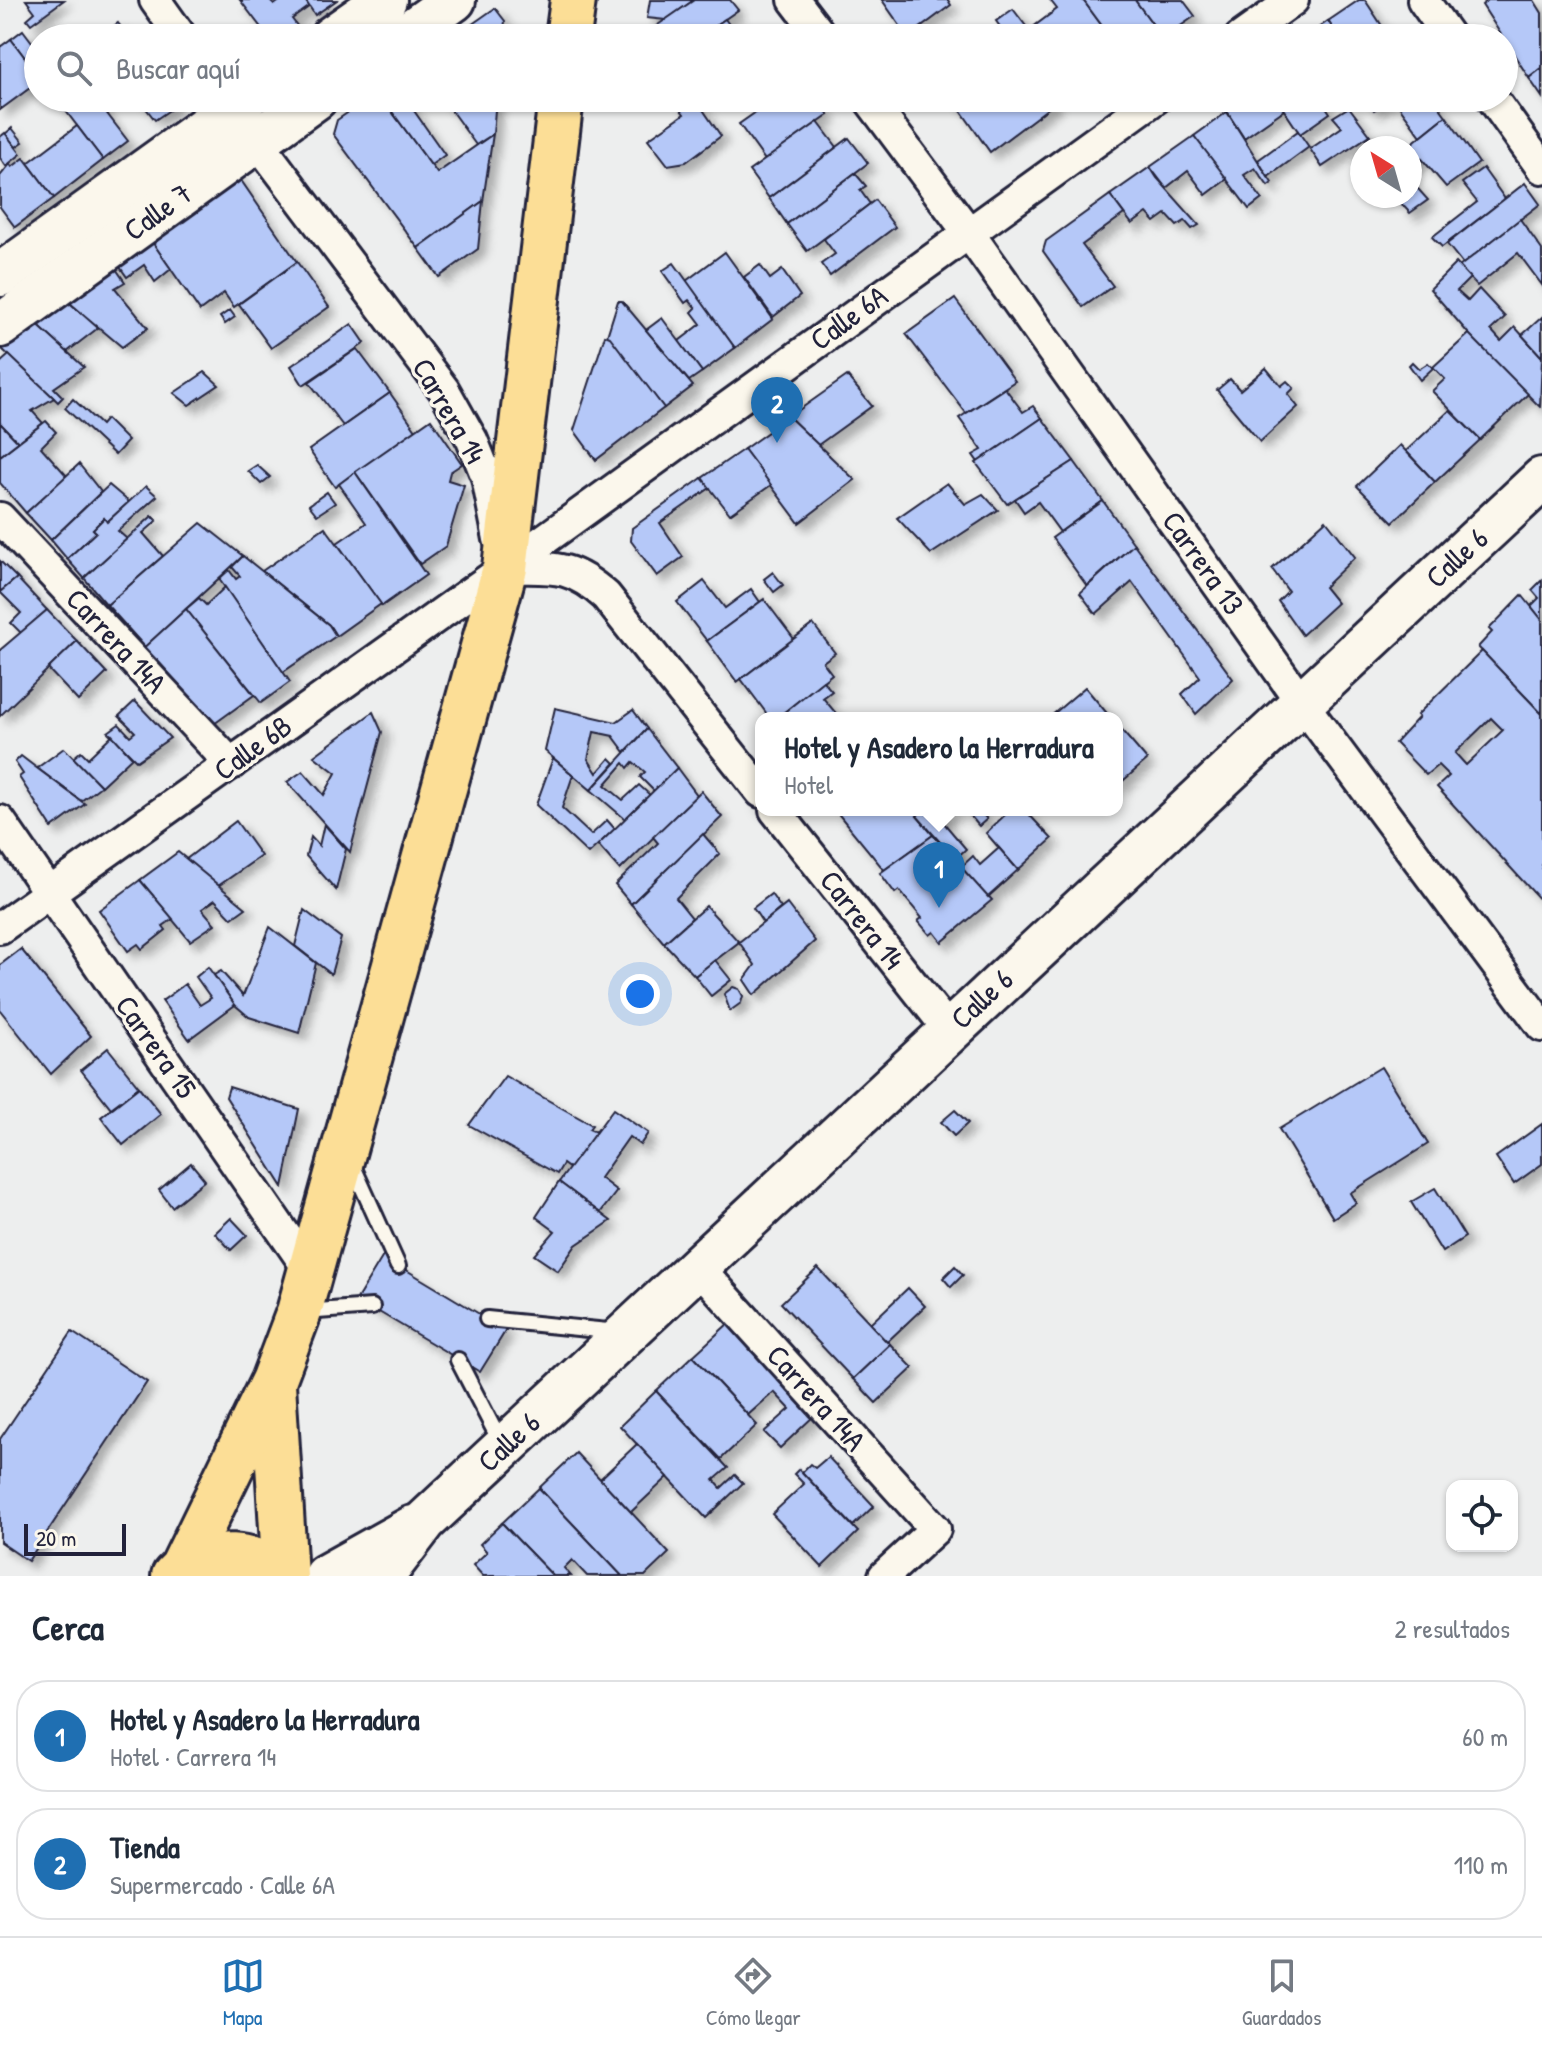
<!DOCTYPE html>
<html lang="es">
<meta charset="utf-8">
<style>
body{margin:0;font-family:"Patrick Hand",sans-serif;background:#f6f6f7;color:#1f2937}
.controls{position:absolute;right:24px;bottom:24px;display:grid;overflow:hidden;border-radius:16px;box-shadow:0 2px 6px #0004}
.controls button{width:72px;height:72px;display:grid;place-items:center;padding:0;border:0;border-bottom:2px solid #e0e1e3;background:#fff;color:#1f2937;font:40px sans-serif}
.compass{position:absolute;left:1350px;top:136px;width:72px;height:72px;border-radius:50%;background:#fff;box-shadow:0 2px 6px #0004;rotate:323deg}
.scale{position:absolute;left:24px;bottom:20px;width:102px;box-sizing:border-box;padding-left:8px;border:4px solid #22223b;border-top:0;font-size:22px;line-height:28px;white-space:nowrap;color:#22223b;-webkit-text-stroke:6px #fbf7ec;paint-order:stroke}
.you{position:absolute;left:640px;top:994px;width:28px;height:28px;margin:-20px;border:6px solid #fff;border-radius:50%;background:#1a73e8;box-shadow:0 0 0 12px #1a73e833}
.badge{display:grid;place-items:center;width:52px;height:52px;border-radius:50%;background:#1f6fb2;color:#fff;font-size:26px;font-weight:700}
.pin{position:absolute;translate:-50% -66px;filter:drop-shadow(0 2px 4px #0008)}
.pin::after{content:'';position:absolute;top:42px;width:28px;height:24px;background:inherit;clip-path:polygon(0 0,100% 0,50% 100%)}
.popup{position:absolute;left:755px;top:712px;width:368px;height:104px;box-sizing:border-box;display:grid;place-content:center;border-radius:16px;background:#fff;filter:drop-shadow(0 2px 6px #0005);font-size:26px;white-space:nowrap;color:#747a83}
.popup b{font-size:30px;color:#1f2937}
.popup::after{content:'';position:absolute;left:50%;top:100%;margin-left:-16px;border:16px solid transparent;border-top-color:#fff}
.list{margin:0;padding:0;list-style:none}
h2{display:flex;justify-content:space-between;align-items:center;height:104px;margin:0;padding:0 32px;font-size:34px}
h2 small{font-size:26px;font-weight:400;color:#747a83}
.list li{display:grid;grid-template-columns:52px 1fr auto;gap:24px;align-items:center;box-sizing:border-box;height:112px;margin:0 16px 16px;padding:0 16px;border:2px solid #e0e1e3;border-radius:32px}
.list b{display:block;font-size:30px;white-space:nowrap}
.list p{margin:0;font-size:26px;white-space:nowrap;color:#747a83}
.list em{font-size:26px;font-style:normal;color:#747a83}
.icon{flex:none;width:44px;height:44px;fill:none;stroke:currentColor;stroke-width:2;stroke-linecap:round;stroke-linejoin:round}
.map{position:relative;flex:none;width:1542px;height:1576px;overflow:hidden}
.search{position:absolute;background:#fff;box-shadow:0 2px 6px #0004;left:24px;right:24px;top:24px;height:88px;display:flex;align-items:center;gap:20px;box-sizing:border-box;padding:0 28px;border-radius:44px;color:#747a83;font-size:30px}
.sheet{height:360px;background:#fff}
nav{display:flex;justify-content:space-around;align-items:center;box-sizing:border-box;height:112px;border-top:2px solid #e0e1e3;background:#fff;font-size:22px;color:#747a83}
nav a{display:grid;justify-items:center;gap:4px}
nav .on{color:#1f6fb2}
.map>svg:first-child{display:block}
.building{fill:#b5c8f8;stroke:#22223b;stroke-width:2;fill-rule:evenodd;filter:url(#shadow)}
.lines{fill:none;stroke-linecap:round;stroke-linejoin:round}
.lane-casing{stroke:#22223b;stroke-width:20}
.street-casing{stroke:#22223b;stroke-width:36}
.secondary-casing{stroke:#22223b;stroke-width:48}
.highway-casing{stroke:#22223b;stroke-width:50}
.lane{stroke:#fbf7ec;stroke-width:14}
.street{stroke:#fbf7ec;stroke-width:30}
.secondary{stroke:#fbf7ec;stroke-width:42}
.highway{stroke:#fcde96;stroke-width:44}
.labels{text-anchor:middle;stroke-width:7;stroke-linejoin:round;paint-order:stroke}
.street-label{font-size:30px;fill:#22223b;stroke:#fbf7ec}
</style>
<div class="map">
<svg width="1542" height="1576" viewBox="0 0 1542 1576">
<defs>
<filter id="shadow"><feDropShadow dx="7" dy="7" stdDeviation="4" flood-color="#0004"/></filter>
</defs>
<rect width="100%" height="100%" fill="#edeeee"/>
<filter id="ink" filterUnits="userSpaceOnUse"><feTurbulence type="fractalNoise" baseFrequency=".0125" numOctaves="2"/><feDisplacementMap in="SourceGraphic" scale="16" xChannelSelector="R" yChannelSelector="G"/><feConvolveMatrix kernelMatrix="1 2 1 2 8 2 1 2 1" color-interpolation-filters="sRGB"/></filter>
<g filter="url(#ink)">
<!-- building -->
<g class="building">
<polygon points="26,0 64,0 31,24 27,19 35,12"/>
<polygon points="240,0 269,0 274,5 281,0 305,0 310,6 292,19 298,27 282,38 269,38"/>
<polygon points="305,0 337,0 315,15"/>
<polygon points="650,0 694,0 666,20 647,18"/>
<polygon points="694,0 730,0 738,10 698,38 651,38 652,29"/>
<polygon points="882,0 948,0 951,5 908,37"/>
<polygon points="1050,0 1083,0 1111,38 1008,38 996,21 1013,9 1029,30 1057,9"/>
<polygon points="1083,0 1135,0 1163,38 1111,38"/>
<polygon points="1135,0 1183,0 1195,16 1163,38"/>
<polygon points="1359,0 1365,0 1390,38 1339,38 1328,21"/>
<polygon points="1488,0 1534,0 1542,13 1542,68 1529,78 1482,5"/>
<polygon points="495,8 505,21 503,38 465,38 461,32"/>
<polygon points="725,19 739,38 698,38"/>
<polygon points="1328,21 1339,38 1304,38"/>
<polygon points="118,23 130,38 98,38"/>
<polygon points="458,28 465,38 444,38"/>
<polygon points="23,30 38,50 38,75 11,39"/>
<polygon points="11,39 38,75 38,82 0,110 0,47"/>
<polygon points="1542,68 1542,97 1529,78"/>
<polygon points="56,98 95,98 128,141 103,160"/>
<polygon points="138,98 174,98 171,109 155,120"/>
<polygon points="369,98 382,98 437,173 493,134 483,201 418,248 333,134 337,120"/>
<polygon points="382,98 405,98 445,155 431,165"/>
<polygon points="442,98 496,98 493,134 476,145"/>
<polygon points="687,98 695,98 721,136 686,162 668,165 648,139 684,114 677,105"/>
<polygon points="776,98 816,98 829,115 765,160 739,124"/>
<polygon points="952,98 965,98 972,108 976,108 989,98 1052,98 1055,103 990,152"/>
<polygon points="1247,98 1276,98 1284,110 1244,138 1227,112"/>
<polygon points="1276,98 1320,98 1330,113 1300,134"/>
<polygon points="1365,98 1393,98 1374,110"/>
<polygon points="1393,98 1433,98 1446,116 1421,136"/>
<polygon points="1349,107 1370,135 1322,167 1310,149 1342,127 1333,117"/>
<polygon points="1227,112 1272,183 1268,186 1255,168 1244,175 1262,199 1249,209 1194,136"/>
<polygon points="1446,116 1479,163 1446,187 1422,159 1410,169 1410,148 1406,148"/>
<polygon points="818,122 837,147 769,198 749,171"/>
<polygon points="77,126 103,160 54,198 28,163"/>
<polygon points="12,128 23,142 16,147 5,134"/>
<polygon points="1298,131 1309,147 1268,177 1258,160"/>
<polygon points="5,133 21,154 6,166 0,158 0,137"/>
<polygon points="1194,136 1227,179 1206,195 1188,171 1166,188 1150,167"/>
<polygon points="849,138 868,163 787,224 769,198"/>
<polygon points="24,158 54,198 15,227 0,207 0,176 10,164 12,167"/>
<polygon points="1150,167 1157,178 1199,225 1192,229 1185,221 1177,226 1166,214 1155,222 1147,213 1132,224 1110,195"/>
<polygon points="1483,168 1505,199 1442,247 1432,237 1477,202 1462,183"/>
<polygon points="236,173 297,262 234,307 224,293 200,311 148,236"/>
<polygon points="855,173 866,186 860,190 870,204 807,251 787,224"/>
<polygon points="1410,180 1428,200 1410,213 1394,196 1410,196"/>
<polygon points="1525,183 1540,204 1463,264 1447,244"/>
<polygon points="1110,195 1124,214 1082,245 1113,286 1083,307 1043,251 1046,241"/>
<polygon points="875,200 895,227 830,276 821,264 835,254 824,239"/>
<polygon points="483,201 478,249 439,277 418,248"/>
<polygon points="1520,219 1542,250 1542,285 1518,253 1477,286 1459,267"/>
<polygon points="148,236 171,269 155,282 144,265 127,277 115,260"/>
<polygon points="725,252 773,319 735,348 686,281"/>
<polygon points="297,262 329,307 271,348 239,304"/>
<polygon points="112,263 125,282 115,288 148,328 122,347 64,298"/>
<polygon points="674,263 735,348 702,372 679,341 701,324 692,312 696,308 689,300 685,303 662,271"/>
<polygon points="1456,263 1470,278 1457,291 1468,301 1479,289 1505,317 1491,330 1501,341 1515,327 1542,357 1540,407 1480,347 1430,289"/>
<polygon points="760,265 770,279 782,270 800,296 773,317 744,277"/>
<polygon points="64,298 98,328 67,352 33,321"/>
<polygon points="955,299 1015,381 966,413 906,334"/>
<polygon points="618,301 622,301 693,386 664,408 607,336"/>
<polygon points="230,310 235,317 225,324 220,317"/>
<polygon points="1542,317 1542,357 1522,335"/>
<polygon points="662,318 702,372 689,381 646,330"/>
<polygon points="33,321 84,367 54,388 63,397 58,402 0,347"/>
<polygon points="352,324 365,343 303,385 291,366"/>
<polygon points="1469,334 1528,394 1480,440 1432,391 1445,379 1433,367"/>
<polygon points="605,335 610,337 664,408 596,460 574,430"/>
<polygon points="357,349 390,393 343,426 309,382"/>
<polygon points="9,355 54,398 32,411 43,423 18,442 0,423 0,363"/>
<polygon points="1412,362 1419,369 1428,363 1433,368 1420,380 1409,365"/>
<polygon points="1266,368 1281,386 1287,381 1294,388 1288,394 1298,407 1260,442 1217,390 1230,379 1240,390"/>
<polygon points="205,372 219,385 189,405 174,393"/>
<polygon points="847,376 872,406 818,445 789,417"/>
<polygon points="1005,388 1023,412 1033,406 1042,418 978,462 973,455 982,450 959,418"/>
<polygon points="390,393 416,430 335,487 309,450"/>
<polygon points="73,399 101,425 106,419 128,441 115,455 65,408"/>
<polygon points="1450,410 1480,440 1435,482 1406,451"/>
<polygon points="789,417 855,480 799,523 744,449"/>
<polygon points="1042,418 1074,461 1007,504 976,463"/>
<polygon points="431,419 462,464 450,472 448,480 464,485 446,546 420,564 355,472"/>
<polygon points="46,421 56,432 41,447 67,476 26,513 0,483 0,456"/>
<polygon points="0,423 18,442 0,456"/>
<polygon points="1400,445 1435,482 1393,522 1357,486"/>
<polygon points="744,449 771,485 730,514 702,478"/>
<polygon points="1074,461 1103,501 1060,532 1038,502 1024,512 1015,499"/>
<polygon points="79,464 101,492 51,540 26,513"/>
<polygon points="257,465 270,477 261,484 248,471"/>
<polygon points="355,472 426,575 382,606 337,543 366,523 339,484"/>
<polygon points="702,478 710,488 660,523 683,557 657,576 631,541 632,528"/>
<polygon points="947,483 965,504 983,494 998,510 931,554 897,518"/>
<polygon points="109,485 129,502 107,522 104,518 93,529 96,532 67,559 51,540"/>
<polygon points="146,486 157,496 118,531 127,539 84,578 67,559 96,532 93,529 104,518 107,522"/>
<polygon points="327,492 335,503 317,515 309,505"/>
<polygon points="1103,501 1134,544 1087,586 1052,538"/>
<polygon points="152,516 157,521 143,533 163,556 107,605 84,578"/>
<polygon points="1326,520 1355,557 1324,587 1337,603 1302,635 1278,601 1288,591 1272,569"/>
<polygon points="201,523 243,556 145,647 107,605"/>
<polygon points="325,527 381,604 336,636 329,625 262,571"/>
<polygon points="1134,544 1233,679 1196,714 1182,694 1200,677 1132,582 1096,614 1080,593"/>
<polygon points="243,556 329,625 336,636 283,672 219,579 229,570 236,579 240,576 232,567"/>
<polygon points="0,561 17,578 0,592"/>
<polygon points="773,572 783,585 774,592 764,579"/>
<polygon points="17,578 47,610 21,633 11,623 21,613 0,592"/>
<polygon points="1542,580 1542,620 1531,606 1539,598 1532,590"/>
<polygon points="704,581 725,608 751,589 760,602 707,641 677,602"/>
<polygon points="225,587 290,682 261,703 186,609 199,598 206,605"/>
<polygon points="1522,595 1542,620 1542,714 1478,647 1492,632 1489,629"/>
<polygon points="764,599 794,639 737,682 707,641"/>
<polygon points="186,609 254,695 214,724 157,660 152,665 139,652"/>
<polygon points="47,610 77,641 0,716 0,650"/>
<polygon points="813,624 835,653 823,662 832,674 777,718 770,718 741,679"/>
<polygon points="77,641 107,673 78,701 48,669"/>
<path d="M 1482,651 L 1542,714 L 1542,902 L 1437,787 L 1449,776 L 1438,765 L 1426,775 L 1395,743 L 1419,717 L 1417,715 ZM 1491,718 L 1503,730 L 1466,765 L 1455,753 Z"/>
<polygon points="823,681 832,691 823,698 840,718 777,718"/>
<polygon points="1085,687 1111,718 1053,718 1051,716"/>
<polygon points="135,701 170,738 137,761 108,732 119,724 130,736 135,732 119,716"/>
<polygon points="555,708 616,722 633,710 647,729 625,752 613,736 594,732 588,759 597,773 610,758 615,763 591,790 545,751"/>
<polygon points="373,712 382,732 350,852 287,782 303,771 324,795 336,773 314,756"/>
<polygon points="1117,725 1147,760 1117,786"/>
<polygon points="647,729 677,768 654,791 640,777 645,772 633,762 628,768 624,763 605,785 623,800 639,785 650,795 625,819 591,790"/>
<polygon points="112,735 132,757 101,786 73,758 81,751 88,758"/>
<polygon points="64,748 101,786 81,801 37,768"/>
<polygon points="21,756 34,766 85,804 52,828 19,777 23,774 15,762"/>
<polygon points="553,758 573,775 562,808 591,835 607,820 615,829 588,854 536,805"/>
<polygon points="677,768 697,795 620,870 598,845"/>
<polygon points="701,791 722,817 631,904 615,885 658,843 653,837"/>
<polygon points="835,810 922,810 917,816 933,835 884,870"/>
<polygon points="922,810 952,810 943,822 966,849 955,859 917,816"/>
<polygon points="979,810 987,819 979,826 966,811"/>
<polygon points="1010,810 1025,810 1052,839 1018,870 986,833"/>
<polygon points="236,821 261,856 218,886 185,860"/>
<polygon points="324,824 346,849 336,890 306,856 311,837 319,846"/>
<polygon points="703,834 720,854 676,898 692,918 664,943 631,904"/>
<polygon points="933,835 992,900 942,942 934,932 930,935 918,921 922,918 899,890 895,893 880,873"/>
<polygon points="999,848 1018,870 988,897 961,867 973,856 980,865"/>
<polygon points="178,852 246,908 232,918 215,900 202,909 215,924 190,941 140,880"/>
<polygon points="140,880 173,919 163,926 166,930 142,949 138,944 128,951 99,910"/>
<polygon points="771,894 781,908 763,923 753,908"/>
<polygon points="787,904 815,941 754,995 744,980 755,965 739,942"/>
<polygon points="706,906 739,942 695,976 664,943"/>
<polygon points="304,910 341,938 331,974 295,946"/>
<polygon points="270,927 316,963 299,1033 249,1017 235,1005 214,975 221,971 243,996"/>
<polygon points="21,949 91,1036 51,1074 0,1010 0,965"/>
<polygon points="715,960 731,980 711,996 695,976"/>
<polygon points="208,967 235,1005 189,1039 162,1001 185,984 200,1005 211,998 196,977"/>
<polygon points="733,987 739,989 743,996 741,1003 730,1011 724,994"/>
<polygon points="108,1048 139,1087 111,1108 81,1070"/>
<polygon points="1381,1067 1428,1144 1350,1193 1356,1203 1333,1218 1279,1129"/>
<polygon points="505,1076 592,1125 589,1129 596,1132 570,1169 563,1164 557,1174 469,1125"/>
<polygon points="139,1087 161,1114 123,1145 101,1117"/>
<polygon points="229,1087 299,1109 283,1187 226,1097"/>
<polygon points="613,1109 648,1133 640,1145 629,1137 600,1178 617,1191 600,1213 559,1182"/>
<polygon points="955,1110 968,1123 954,1136 941,1122"/>
<polygon points="1542,1124 1542,1164 1514,1184 1496,1157"/>
<polygon points="191,1163 205,1180 172,1207 159,1190"/>
<polygon points="559,1182 611,1221 576,1245 558,1271 534,1255 555,1231 536,1217"/>
<polygon points="1435,1188 1465,1237 1442,1252 1411,1202"/>
<polygon points="231,1218 247,1235 231,1250 215,1233"/>
<polygon points="383,1256 506,1330 480,1372 357,1299"/>
<polygon points="955,1266 963,1275 951,1287 943,1278"/>
<polygon points="818,1268 890,1344 853,1379 781,1303"/>
<polygon points="908,1288 925,1306 887,1342 870,1324"/>
<polygon points="730,1322 816,1414 780,1448 764,1432 790,1409 774,1392 748,1415 693,1356"/>
<polygon points="72,1332 147,1382 28,1561 0,1542 0,1439"/>
<polygon points="890,1344 913,1368 876,1403 853,1379"/>
<polygon points="693,1356 757,1425 721,1459 656,1391"/>
<polygon points="656,1391 728,1468 714,1480 721,1488 735,1475 743,1483 706,1518 620,1426"/>
<polygon points="637,1444 668,1477 631,1512 600,1479"/>
<polygon points="576,1453 669,1553 645,1576 622,1576 539,1488"/>
<polygon points="828,1457 874,1506 853,1526 802,1472 810,1464 815,1468"/>
<polygon points="799,1469 858,1532 822,1567 772,1514 804,1484 794,1474"/>
<polygon points="539,1488 555,1505 622,1576 587,1576 572,1560 564,1568 571,1576 553,1576 520,1542 502,1523"/>
<polygon points="502,1523 520,1542 553,1576 483,1576 473,1565 487,1552 480,1544"/>
</g>
<g class="lines">
<defs>
<g id="lane">
<polyline points="352,1164 398,1266"/>
<polyline points="304,1312 372,1307"/>
<polyline points="487,1319 618,1332"/>
<polyline points="458,1360 502,1445"/>
</g>
<g id="street">
<polyline points="155,0 182,38"/>
<polyline points="794,0 823,38"/>
<polyline points="1423,0 1450,38"/>
<polyline points="1240,38 1293,0"/>
<polyline points="868,98 968,232 1302,703 1542,1026"/>
<polyline points="1492,98 1542,168"/>
<polyline points="245,125 444,390 472,440 487,477 499,539"/>
<polyline points="0,518 231,764"/>
<path d="M 505,568 C 552,568 569,563 606,596 L 761,792"/>
<polyline points="775,810 949,1030"/>
<polyline points="0,821 312,1274"/>
<polyline points="0,928 505,568 1156,98"/>
<polyline points="697,1266 935,1529 884,1576"/>
</g>
<g id="secondary">
<polyline points="331,38 385,0"/>
<polyline points="401,38 454,0"/>
<polyline points="0,275 246,98"/>
<polyline points="0,326 316,98"/>
<polyline points="325,1576 413,1527"/>
<polyline points="383,1576 425,1521 1542,479"/>
</g>
<g id="highway">
<polyline points="568,38 573,0"/>
<polyline points="273,1384 285,1576"/>
<path d="M 182,1568 C 219,1552 248,1550 282,1576"/>
<polyline points="174,1576 182,1568 273,1381 299,1312 505,568 561,98"/>
</g>
</defs>
<!-- lane casing -->
<use href="#lane" class="lane-casing"/>
<!-- street casing -->
<use href="#street" class="street-casing"/>
<!-- secondary casing -->
<use href="#secondary" class="secondary-casing"/>
<!-- highway casing -->
<use href="#highway" class="highway-casing"/>
<!-- lane -->
<use href="#lane" class="lane"/>
<!-- street -->
<use href="#street" class="street"/>
<!-- secondary -->
<use href="#secondary" class="secondary"/>
<!-- highway -->
<use href="#highway" class="highway"/>
</g>
</g>
<g class="labels">
<!-- street labels -->
<g class="street-label">
<text transform="translate(158 212) rotate(-36)" y="10">Calle 7</text>
<text transform="translate(849 318) rotate(-36)" y="10">Calle 6A</text>
<text transform="translate(449 411) rotate(60)" y="10">Carrera 14</text>
<text transform="translate(1457 558) rotate(-43)" y="10">Calle 6</text>
<text transform="translate(1203 563) rotate(55)" y="10">Carrera 13</text>
<text transform="translate(116 641) rotate(47)" y="10">Carrera 14A</text>
<text transform="translate(253 748) rotate(-36)" y="10">Calle 6B</text>
<text transform="translate(862 920) rotate(52)" y="10">Carrera 14</text>
<text transform="translate(982 999) rotate(-43)" y="10">Calle 6</text>
<text transform="translate(156 1047) rotate(55)" y="10">Carrera 15</text>
<text transform="translate(816 1398) rotate(48)" y="10">Carrera 14A</text>
<text transform="translate(509 1442) rotate(-43)" y="10">Calle 6</text>
</g>
</g>
</svg>
<div class="controls">
<button><svg class="icon" aria-label="locate" viewBox="0 0 24 24"><circle cx="12" cy="12" r="6"/><path d="M12 2v4M12 18v4M2 12h4M18 12h4"/></svg></button>
</div>
<svg class="compass" viewBox="-18 -18 36 36"><path d="M0-13l5 13h-10z" fill="#e53935"/><path d="M0 13l5-13h-10z" fill="#747a83"/></svg>
<div class="scale">20 m</div>
<div class="you"></div>
<div class="pin badge" style="left:939px;top:908px">1</div>
<div class="popup"><b>Hotel y Asadero la Herradura</b>Hotel</div>
<div class="pin badge" style="left:777px;top:443px">2</div>
<div class="search"><svg class="icon" aria-label="search" viewBox="0 0 24 24"><circle cx="10" cy="10" r="6"/><path d="M15 15l6 6"/></svg>Buscar aquí</div>
</div>
<section class="sheet">
<h2>Cerca<small>2 resultados</small></h2>
<ul class="list">
<li><span class="badge">1</span><div><b>Hotel y Asadero la Herradura</b><p>Hotel · Carrera 14</p></div><em>60 m</em></li>
<li><span class="badge">2</span><div><b>Tienda</b><p>Supermercado · Calle 6A</p></div><em>110 m</em></li>
</ul>
</section>
<nav>
<a class="on"><svg class="icon" aria-label="map" viewBox="0 0 24 24"><path d="M3 6l6-2 6 2 6-2v14l-6 2-6-2-6 2zM9 4v14M15 6v14"/></svg>Mapa</a>
<a><svg class="icon" aria-label="directions" viewBox="0 0 24 24"><path d="M12 3l9 9-9 9-9-9zM9 14v-3h6M13 9l2 2-2 2"/></svg>Cómo llegar</a>
<a><svg class="icon" aria-label="saved" viewBox="0 0 24 24"><path d="M7 4h10v16l-5-4-5 4z"/></svg>Guardados</a>
</nav>
